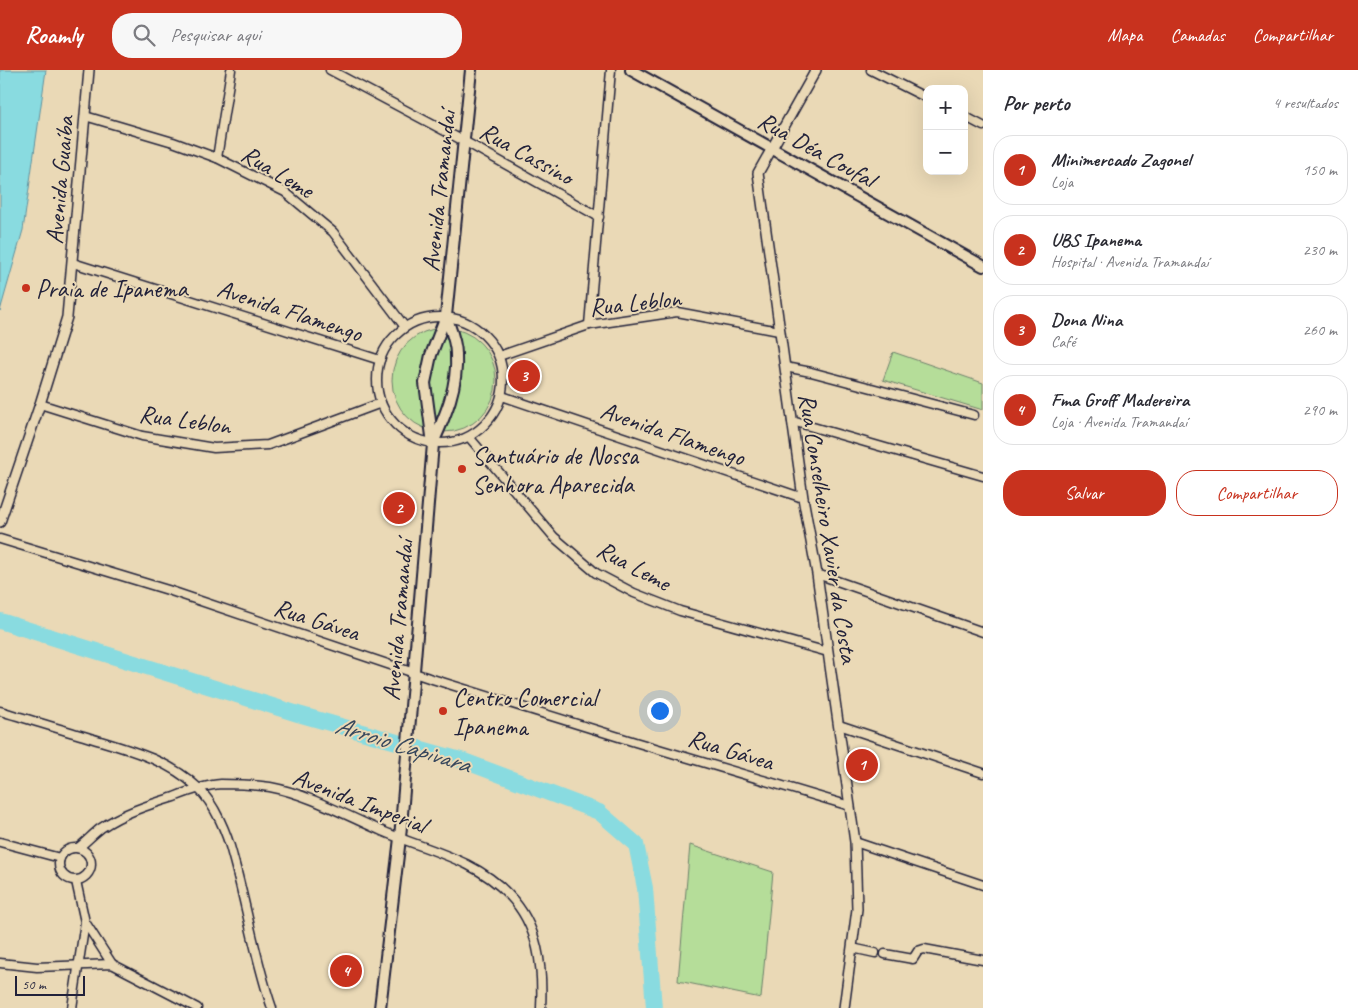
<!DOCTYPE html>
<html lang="pt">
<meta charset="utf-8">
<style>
body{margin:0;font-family:Caveat,sans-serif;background:#f7f7f7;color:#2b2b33}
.controls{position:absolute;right:15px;top:15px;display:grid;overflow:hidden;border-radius:10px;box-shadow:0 5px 20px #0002}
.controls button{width:45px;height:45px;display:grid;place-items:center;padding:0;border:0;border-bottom:1px solid #e1e1e2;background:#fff;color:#2b2b33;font:25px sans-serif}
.scale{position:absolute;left:15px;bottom:12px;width:70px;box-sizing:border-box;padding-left:5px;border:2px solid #22223b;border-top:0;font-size:14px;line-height:18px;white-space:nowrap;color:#22223b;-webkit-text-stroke:4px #ead9b6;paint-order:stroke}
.you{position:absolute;left:659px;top:640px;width:18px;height:18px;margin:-12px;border:4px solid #fff;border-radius:50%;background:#1a73e8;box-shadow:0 0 0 8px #1a73e833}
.badge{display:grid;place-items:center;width:32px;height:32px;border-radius:50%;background:#c8321e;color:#fff;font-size:16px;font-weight:700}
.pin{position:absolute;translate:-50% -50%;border:2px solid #fff;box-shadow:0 1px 5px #0006}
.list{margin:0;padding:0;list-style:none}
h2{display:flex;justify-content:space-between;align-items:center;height:65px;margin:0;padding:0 20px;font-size:21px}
h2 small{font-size:16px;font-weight:400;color:#7c7c81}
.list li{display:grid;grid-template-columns:32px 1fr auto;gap:15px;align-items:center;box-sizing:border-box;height:70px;margin:0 10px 10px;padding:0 10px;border:1px solid #e1e1e2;border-radius:20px}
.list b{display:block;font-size:19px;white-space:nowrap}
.list p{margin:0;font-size:16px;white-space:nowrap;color:#7c7c81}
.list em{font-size:16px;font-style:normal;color:#7c7c81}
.actions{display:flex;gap:10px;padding:15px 20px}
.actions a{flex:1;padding:11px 0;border:1px solid #c8321e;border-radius:20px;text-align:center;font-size:18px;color:#c8321e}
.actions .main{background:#c8321e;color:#fff}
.icon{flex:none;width:28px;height:28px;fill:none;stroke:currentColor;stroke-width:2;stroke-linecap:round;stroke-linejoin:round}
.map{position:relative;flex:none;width:983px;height:938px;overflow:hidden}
header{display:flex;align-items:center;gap:30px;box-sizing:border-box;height:70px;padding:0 25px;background:#c8321e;color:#fff}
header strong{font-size:24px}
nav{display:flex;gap:28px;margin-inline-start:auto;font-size:18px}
.search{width:350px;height:45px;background:#f7f7f7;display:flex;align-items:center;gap:12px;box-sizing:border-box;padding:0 18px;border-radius:20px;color:#7c7c81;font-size:19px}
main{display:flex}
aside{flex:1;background:#fff}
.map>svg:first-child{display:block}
.green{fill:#b5dd99;stroke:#6c806a}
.water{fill:#89dbe0;stroke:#60919e}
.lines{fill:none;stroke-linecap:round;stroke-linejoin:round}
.river{stroke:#89dbe0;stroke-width:16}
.minor-casing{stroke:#22223b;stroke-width:11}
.tertiary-casing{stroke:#22223b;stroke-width:12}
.secondary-casing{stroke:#22223b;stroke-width:14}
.minor{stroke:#ead9b6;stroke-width:8}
.tertiary{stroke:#ead9b6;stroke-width:9}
.secondary{stroke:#ead9b6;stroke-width:10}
.poi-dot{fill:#c8321e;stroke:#ead9b6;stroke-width:2}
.labels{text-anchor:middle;stroke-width:4;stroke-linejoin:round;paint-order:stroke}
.street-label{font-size:25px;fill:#22223b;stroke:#ead9b6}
.poi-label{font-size:25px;fill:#22223b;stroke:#ead9b6;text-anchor:start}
.water-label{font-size:26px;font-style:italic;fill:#37475c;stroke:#ead9b6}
</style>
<header>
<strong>Roamly</strong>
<div class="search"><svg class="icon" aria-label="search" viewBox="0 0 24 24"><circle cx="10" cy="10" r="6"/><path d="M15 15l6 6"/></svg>Pesquisar aqui</div>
<nav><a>Mapa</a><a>Camadas</a><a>Compartilhar</a></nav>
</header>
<main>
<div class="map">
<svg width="983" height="938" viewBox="0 0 983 938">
<rect width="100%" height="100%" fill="#ead9b6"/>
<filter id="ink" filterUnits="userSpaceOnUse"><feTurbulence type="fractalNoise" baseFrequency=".02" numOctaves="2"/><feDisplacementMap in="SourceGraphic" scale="10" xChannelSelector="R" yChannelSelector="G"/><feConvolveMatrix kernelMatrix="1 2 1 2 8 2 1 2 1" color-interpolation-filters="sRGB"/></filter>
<g filter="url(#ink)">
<!-- green -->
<g class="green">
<circle cx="444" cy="310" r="52"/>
<polygon points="893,282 983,313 983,340 883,310"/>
<polygon points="690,775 773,802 761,928 678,911"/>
</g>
<!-- water -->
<polygon class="water" points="0,0 46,0 23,160 0,241"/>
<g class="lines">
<!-- river -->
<polyline class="river" points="0,551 298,644 464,691 599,742 636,774 645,818 654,938"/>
<defs>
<g id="minor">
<polyline points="330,0 473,76 599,147"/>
<polyline points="871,0 927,28"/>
<polyline points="85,46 173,72 217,88 285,122 333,162 405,257"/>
<polyline points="964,46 983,56"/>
<polyline points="217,88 231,0"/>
<polyline points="73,193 380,290"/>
<circle cx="440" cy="310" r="63"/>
<polyline points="589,255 611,0"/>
<polyline points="499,286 589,255 677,242 779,261"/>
<polyline points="785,297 811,302 974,345"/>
<polyline points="502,326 803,428"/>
<polyline points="40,334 142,366 214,378 268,375 381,333"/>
<polyline points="792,351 983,406"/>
<polyline points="469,367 554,467 596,503 634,523 680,541 828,582"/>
<polyline points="0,469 168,520 429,608 635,672 850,736"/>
<polyline points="817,504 983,562"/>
<path d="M 0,641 C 28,649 56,658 84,666 C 122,678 167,688 197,717 C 215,734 227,763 233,787 C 247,837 255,889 272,938"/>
<polyline points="839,655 983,703"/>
<polyline points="0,772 60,788"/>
<polyline points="855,772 983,815"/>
<path d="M 78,778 C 86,772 93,764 101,758 C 123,743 148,735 174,727 C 189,721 205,715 221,714 C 235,714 256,715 270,717 C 308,724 347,746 382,761 C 426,780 476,789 509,825 C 539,856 543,897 541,938"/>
<circle cx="75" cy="794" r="16"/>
<polyline points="85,852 112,894"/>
<polyline points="852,878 875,883"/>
<polyline points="885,884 913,889 918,881 924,879 983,890"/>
<polyline points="0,893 37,897 112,894 197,938"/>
<polyline points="72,938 85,852 76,811"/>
</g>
<g id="tertiary">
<polyline points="816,0 758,103 803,428 817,504 855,772 857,839 844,938"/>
<polyline points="0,452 40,334 67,247 89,0"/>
</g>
<g id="secondary">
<polyline points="631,0 983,196"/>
<path d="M 433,373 C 446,344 458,316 456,284 C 456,271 450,258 446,246"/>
<polyline points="380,938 400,768 433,374 425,313 431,285 446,246 471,0"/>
</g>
</defs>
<!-- minor casing -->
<use href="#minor" class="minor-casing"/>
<!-- tertiary casing -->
<use href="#tertiary" class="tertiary-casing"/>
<!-- secondary casing -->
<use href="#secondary" class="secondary-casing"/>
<!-- minor -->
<use href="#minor" class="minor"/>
<!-- tertiary -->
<use href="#tertiary" class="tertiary"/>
<!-- secondary -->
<use href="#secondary" class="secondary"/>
</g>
</g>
<!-- markers -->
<g class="poi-dot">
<circle cx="26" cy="218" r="5"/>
<circle cx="462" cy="399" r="5"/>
<circle cx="443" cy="641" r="5"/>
</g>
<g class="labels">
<!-- street labels -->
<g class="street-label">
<text transform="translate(817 79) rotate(29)" y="9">Rua Déa Coufal</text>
<text transform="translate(527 83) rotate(29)" y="9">Rua Cassino</text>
<text transform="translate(278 101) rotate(31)" y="9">Rua Leme</text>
<text transform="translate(59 110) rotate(-85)" y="9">Avenida Guaíba</text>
<text transform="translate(438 121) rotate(-84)" y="9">Avenida Tramandaí</text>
<text transform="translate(635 232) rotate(-6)" y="9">Rua Leblon</text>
<text transform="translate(290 240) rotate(18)" y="9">Avenida Flamengo</text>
<text transform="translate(185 349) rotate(8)" y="9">Rua Leblon</text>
<text transform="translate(673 363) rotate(19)" y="9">Avenida Flamengo</text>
<text transform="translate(829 458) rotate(81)" y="9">Rua Conselheiro Xavier da Costa</text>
<text transform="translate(634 495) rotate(28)" y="9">Rua Leme</text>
<text transform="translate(317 549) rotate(18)" y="9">Rua Gávea</text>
<text transform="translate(397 550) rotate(-85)" y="9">Avenida Tramandaí</text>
<text transform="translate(731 679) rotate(17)" y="9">Rua Gávea</text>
<text transform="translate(360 730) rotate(21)" y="9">Avenida Imperial</text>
</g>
<!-- poi labels -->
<g class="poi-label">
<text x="36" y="227">Praia de Ipanema</text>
<text x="472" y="394">Santuário de Nossa<tspan x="472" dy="29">Senhora Aparecida</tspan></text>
<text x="453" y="636">Centro Comercial<tspan x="453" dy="29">Ipanema</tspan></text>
</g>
<!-- water labels -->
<g class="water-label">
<text transform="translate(403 674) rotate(17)" y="9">Arroio Capivara</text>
</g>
</g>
</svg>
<div class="controls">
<button>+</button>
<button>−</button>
</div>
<div class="scale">50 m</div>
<div class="you"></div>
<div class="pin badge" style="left:862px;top:695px">1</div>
<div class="pin badge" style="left:399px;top:438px">2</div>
<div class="pin badge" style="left:524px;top:306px">3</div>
<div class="pin badge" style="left:346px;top:901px">4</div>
</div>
<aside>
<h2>Por perto<small>4 resultados</small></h2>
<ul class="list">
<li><span class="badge">1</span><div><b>Minimercado Zagonel</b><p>Loja</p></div><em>150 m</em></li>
<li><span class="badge">2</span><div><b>UBS Ipanema</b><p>Hospital · Avenida Tramandaí</p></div><em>230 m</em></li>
<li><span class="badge">3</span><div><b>Dona Nina</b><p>Café</p></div><em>260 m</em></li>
<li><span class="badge">4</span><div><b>Fma Groff Madereira</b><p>Loja · Avenida Tramandaí</p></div><em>290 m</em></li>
</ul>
<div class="actions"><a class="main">Salvar</a><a>Compartilhar</a></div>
</aside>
</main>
